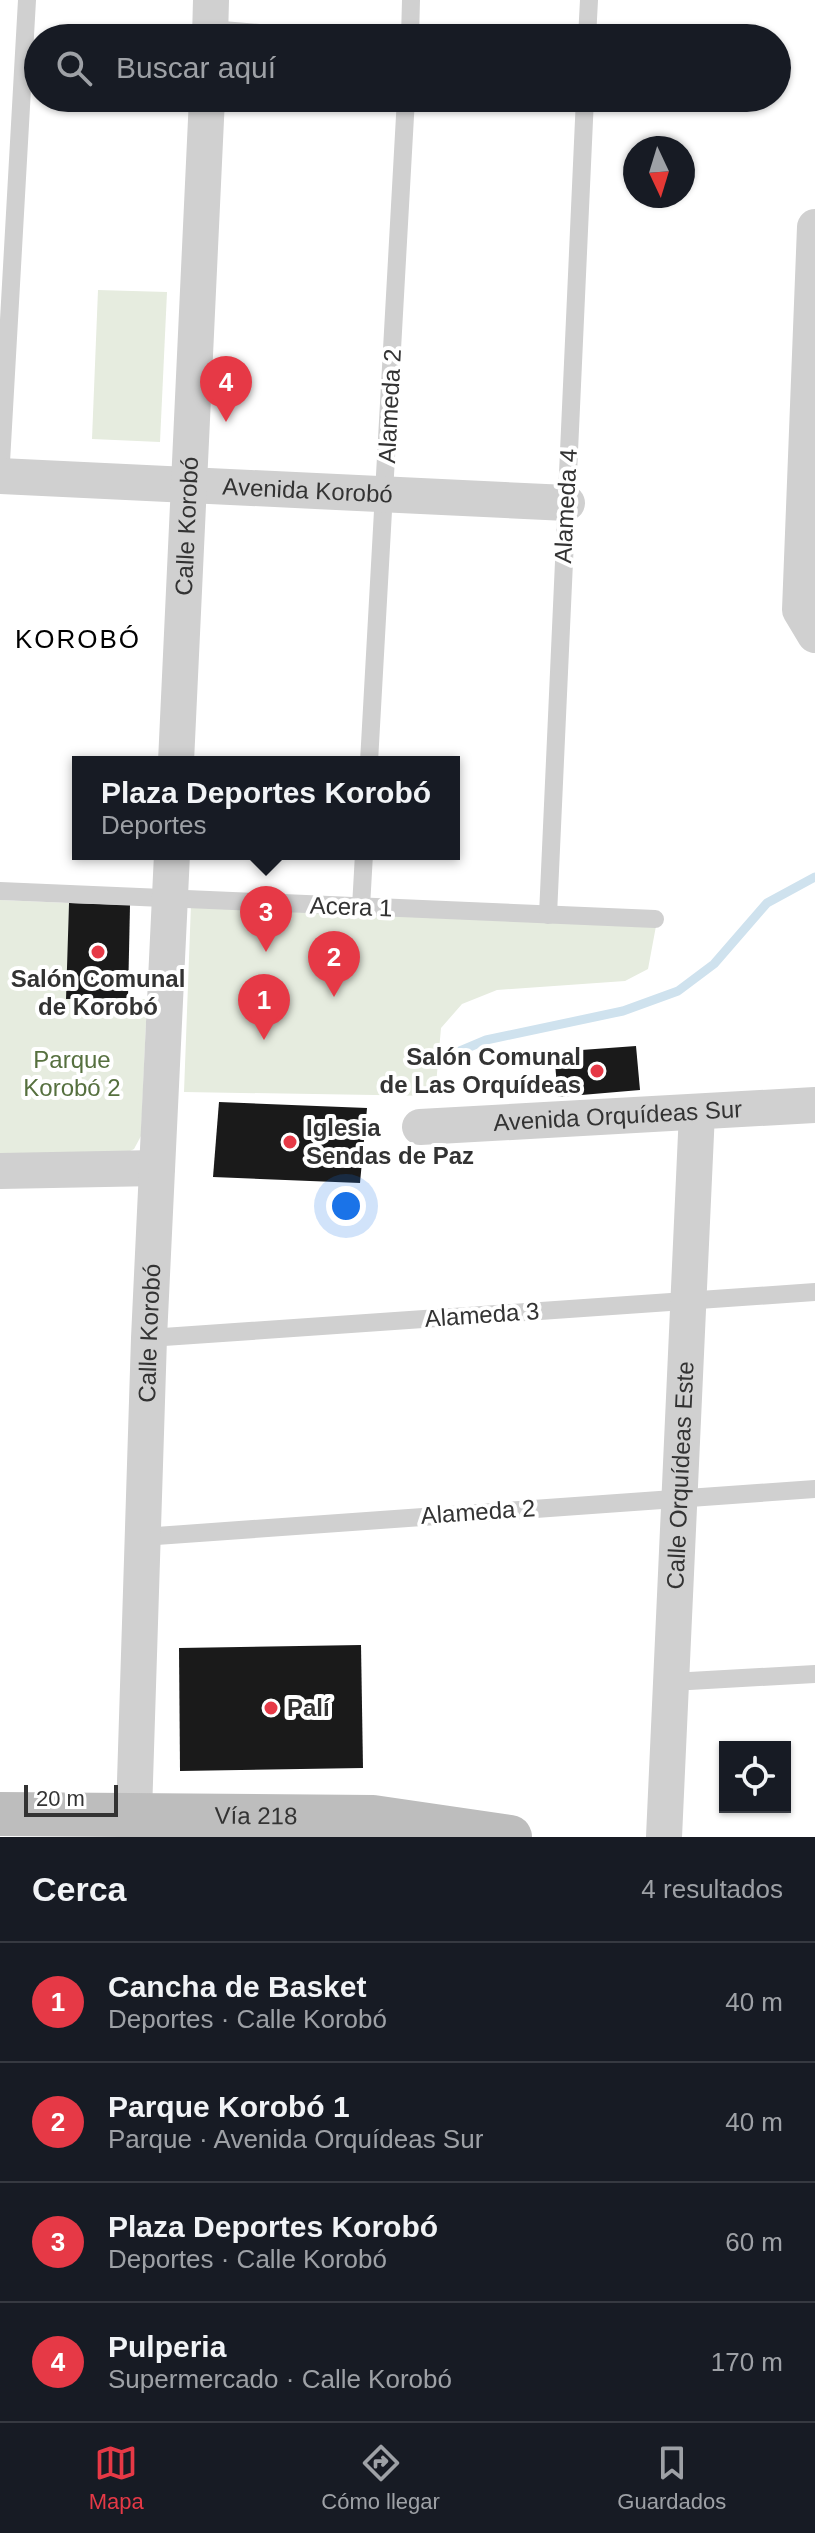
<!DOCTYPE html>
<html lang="es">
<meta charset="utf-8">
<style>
body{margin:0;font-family:Arial,sans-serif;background:#242831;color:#f1f3f6}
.controls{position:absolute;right:24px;bottom:24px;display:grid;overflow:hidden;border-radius:0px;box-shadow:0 2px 6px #0004}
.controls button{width:72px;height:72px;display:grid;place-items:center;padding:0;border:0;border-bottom:2px solid #363941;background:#171b24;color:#f1f3f6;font:40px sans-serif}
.compass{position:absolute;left:623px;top:136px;width:72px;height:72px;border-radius:50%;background:#171b24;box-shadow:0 2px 6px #0004;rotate:176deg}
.scale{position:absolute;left:24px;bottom:20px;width:94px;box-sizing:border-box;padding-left:8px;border:4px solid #333;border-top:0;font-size:22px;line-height:28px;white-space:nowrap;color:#333;-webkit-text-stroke:6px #fff;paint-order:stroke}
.you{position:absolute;left:346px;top:1206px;width:28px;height:28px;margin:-20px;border:6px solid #fff;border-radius:50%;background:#1a73e8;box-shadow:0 0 0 12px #1a73e833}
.badge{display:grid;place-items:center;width:52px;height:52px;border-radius:50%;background:#e63946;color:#fff;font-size:26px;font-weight:700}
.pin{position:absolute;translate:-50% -66px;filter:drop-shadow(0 2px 4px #0008)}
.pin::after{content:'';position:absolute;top:42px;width:28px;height:24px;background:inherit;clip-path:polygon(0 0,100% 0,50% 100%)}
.popup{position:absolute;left:72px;top:756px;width:388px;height:104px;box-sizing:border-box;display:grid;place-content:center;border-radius:0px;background:#171b24;filter:drop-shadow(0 2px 6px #0005);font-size:26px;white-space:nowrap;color:#9ea1a6}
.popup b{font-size:30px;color:#f1f3f6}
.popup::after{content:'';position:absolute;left:50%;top:100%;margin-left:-16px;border:16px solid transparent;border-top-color:#171b24}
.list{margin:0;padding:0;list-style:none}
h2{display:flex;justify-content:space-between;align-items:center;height:104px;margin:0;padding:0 32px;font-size:34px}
h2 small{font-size:26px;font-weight:400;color:#9ea1a6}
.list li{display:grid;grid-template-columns:52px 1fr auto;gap:24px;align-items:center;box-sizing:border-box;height:120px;padding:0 32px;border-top:2px solid #363941}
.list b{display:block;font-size:30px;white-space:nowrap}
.list p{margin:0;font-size:26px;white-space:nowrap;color:#9ea1a6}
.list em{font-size:26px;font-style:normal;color:#9ea1a6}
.icon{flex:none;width:44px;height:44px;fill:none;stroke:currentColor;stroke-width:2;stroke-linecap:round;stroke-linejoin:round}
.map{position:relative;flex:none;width:815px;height:1837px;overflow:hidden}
.search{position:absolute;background:#171b24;box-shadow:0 2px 6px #0004;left:24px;right:24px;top:24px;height:88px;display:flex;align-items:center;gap:20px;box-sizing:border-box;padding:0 28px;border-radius:44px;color:#9ea1a6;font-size:30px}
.sheet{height:584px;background:#171b24}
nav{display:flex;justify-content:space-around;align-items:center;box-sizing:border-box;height:112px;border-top:2px solid #363941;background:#171b24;font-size:22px;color:#9ea1a6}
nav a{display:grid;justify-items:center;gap:4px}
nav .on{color:#e63946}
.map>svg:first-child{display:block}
.green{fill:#e6ecdf}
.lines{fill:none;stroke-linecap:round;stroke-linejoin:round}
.stream{stroke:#cfe2ee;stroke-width:9}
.building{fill:#1a1a1a}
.service{stroke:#d0d0d0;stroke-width:18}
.minor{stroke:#d0d0d0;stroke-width:36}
.secondary{stroke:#bdbdbd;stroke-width:44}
.poi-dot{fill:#e63946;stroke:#fff;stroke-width:3}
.labels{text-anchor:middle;stroke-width:8;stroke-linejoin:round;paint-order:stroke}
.street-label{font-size:24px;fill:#333;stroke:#fff}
.poi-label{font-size:24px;font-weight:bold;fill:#333;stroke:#fff;text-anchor:start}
.park-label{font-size:24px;fill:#56703f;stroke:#fff}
.neighbourhood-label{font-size:26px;letter-spacing:2px;fill:#000;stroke:#fff}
</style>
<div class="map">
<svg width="815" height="1837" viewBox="0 0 815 1837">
<rect width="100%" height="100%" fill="#fff"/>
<!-- green -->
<g class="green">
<polygon points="98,290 167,292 160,442 92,439"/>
<polygon points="0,900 69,903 67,998 147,999 141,1136 134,1149 122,1155 0,1153"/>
<polygon points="191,904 656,926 648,969 625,981 497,990 462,1004 441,1028 435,1096 184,1092"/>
</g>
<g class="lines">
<!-- stream -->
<polyline class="stream" points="441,1059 486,1040 623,1011 678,991 714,964 767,903 815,877"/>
</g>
<!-- building -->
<g class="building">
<polygon points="69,903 130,905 128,998 66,999"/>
<polygon points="636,1046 640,1090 558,1097 554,1052"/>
<polygon points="219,1102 367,1108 360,1183 213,1177"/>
<polygon points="361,1645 363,1768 180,1771 179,1648"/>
</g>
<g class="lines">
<!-- service -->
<g class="service">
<polyline points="210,29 321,38"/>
<polyline points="410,38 411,0"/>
<polyline points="587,38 589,0"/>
<polyline points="0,480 27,0"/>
<polyline points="369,762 406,98"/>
<polyline points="0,891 655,919"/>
<polyline points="361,907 364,854"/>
<polyline points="548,915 585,98"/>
<polyline points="149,1338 815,1292"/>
<polyline points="142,1537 815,1489"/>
<polyline points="672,1682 815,1674"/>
</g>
<!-- minor -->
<g class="minor">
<polyline points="210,38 211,0"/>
<polyline points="815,227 800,610 815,635"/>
<path id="s1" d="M 0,476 L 567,503"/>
<path id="s2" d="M 176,762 L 207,98"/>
<path id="s3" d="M 420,1127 L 815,1105"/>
<polyline points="0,1171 157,1168"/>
<path id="s4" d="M 134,1813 L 149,1338 L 172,854"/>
<path id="s5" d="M 664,1837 L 697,1112"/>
</g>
<!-- secondary -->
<path class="secondary" id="s6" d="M 0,1814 L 373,1817 L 510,1837"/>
</g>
<!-- markers -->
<g class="poi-dot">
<circle cx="98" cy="952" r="8"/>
<circle cx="597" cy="1071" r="8"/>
<circle cx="290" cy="1142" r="8"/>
<circle cx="271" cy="1708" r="8"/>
</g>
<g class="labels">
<!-- street labels -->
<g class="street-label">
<text transform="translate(390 406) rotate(-87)" y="8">Alameda 2</text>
<text dy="8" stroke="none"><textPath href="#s1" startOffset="308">Avenida Korobó</textPath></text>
<text transform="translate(566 506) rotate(-87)" y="8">Alameda 4</text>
<text dy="8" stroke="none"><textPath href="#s2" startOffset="236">Calle Korobó</textPath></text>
<text transform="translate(351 907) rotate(2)" y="8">Acera 1</text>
<text dy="8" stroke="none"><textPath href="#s3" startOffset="198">Avenida Orquídeas Sur</textPath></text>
<text transform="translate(482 1315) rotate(-4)" y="8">Alameda 3</text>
<text dy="8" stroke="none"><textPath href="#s4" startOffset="480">Calle Korobó</textPath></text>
<text dy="8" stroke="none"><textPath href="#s5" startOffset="362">Calle Orquídeas Este</textPath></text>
<text transform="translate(478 1512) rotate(-4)" y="8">Alameda 2</text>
<text dy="8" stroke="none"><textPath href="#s6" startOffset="256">Vía 218</textPath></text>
</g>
<!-- poi labels -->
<g class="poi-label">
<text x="98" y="987" text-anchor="middle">Salón Comunal<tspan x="98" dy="28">de Korobó</tspan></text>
<text x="581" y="1065" text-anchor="end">Salón Comunal<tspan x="581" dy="28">de Las Orquídeas</tspan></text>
<text x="306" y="1136">Iglesia<tspan x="306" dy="28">Sendas de Paz</tspan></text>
<text x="287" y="1716">Palí</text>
</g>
<!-- park labels -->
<g class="park-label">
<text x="72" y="1068">Parque<tspan x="72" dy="28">Korobó 2</tspan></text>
</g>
<!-- neighbourhood labels -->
<g class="neighbourhood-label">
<text x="78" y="648">KOROBÓ</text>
</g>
</g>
</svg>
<div class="controls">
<button><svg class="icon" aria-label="locate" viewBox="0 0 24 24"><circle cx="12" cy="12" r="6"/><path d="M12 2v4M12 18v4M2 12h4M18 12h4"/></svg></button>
</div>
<svg class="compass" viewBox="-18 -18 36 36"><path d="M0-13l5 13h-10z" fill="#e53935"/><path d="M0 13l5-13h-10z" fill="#9ea1a6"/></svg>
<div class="scale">20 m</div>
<div class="you"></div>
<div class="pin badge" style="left:264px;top:1040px">1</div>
<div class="pin badge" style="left:334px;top:997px">2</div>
<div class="pin badge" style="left:266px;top:952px">3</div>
<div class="popup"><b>Plaza Deportes Korobó</b>Deportes</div>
<div class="pin badge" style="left:226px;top:422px">4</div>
<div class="search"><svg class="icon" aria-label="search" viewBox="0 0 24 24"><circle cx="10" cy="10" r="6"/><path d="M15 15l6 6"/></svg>Buscar aquí</div>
</div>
<section class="sheet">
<h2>Cerca<small>4 resultados</small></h2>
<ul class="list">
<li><span class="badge">1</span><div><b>Cancha de Basket</b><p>Deportes · Calle Korobó</p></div><em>40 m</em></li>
<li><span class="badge">2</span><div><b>Parque Korobó 1</b><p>Parque · Avenida Orquídeas Sur</p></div><em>40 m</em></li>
<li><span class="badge">3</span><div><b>Plaza Deportes Korobó</b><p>Deportes · Calle Korobó</p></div><em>60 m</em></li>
<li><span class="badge">4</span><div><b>Pulperia</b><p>Supermercado · Calle Korobó</p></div><em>170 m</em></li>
</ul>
</section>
<nav>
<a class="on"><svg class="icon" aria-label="map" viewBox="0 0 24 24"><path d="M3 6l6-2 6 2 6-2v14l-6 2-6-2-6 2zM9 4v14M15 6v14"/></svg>Mapa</a>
<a><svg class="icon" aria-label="directions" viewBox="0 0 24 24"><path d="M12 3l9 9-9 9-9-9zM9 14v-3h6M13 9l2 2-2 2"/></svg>Cómo llegar</a>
<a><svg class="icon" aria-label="saved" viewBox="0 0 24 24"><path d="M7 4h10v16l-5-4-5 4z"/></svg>Guardados</a>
</nav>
